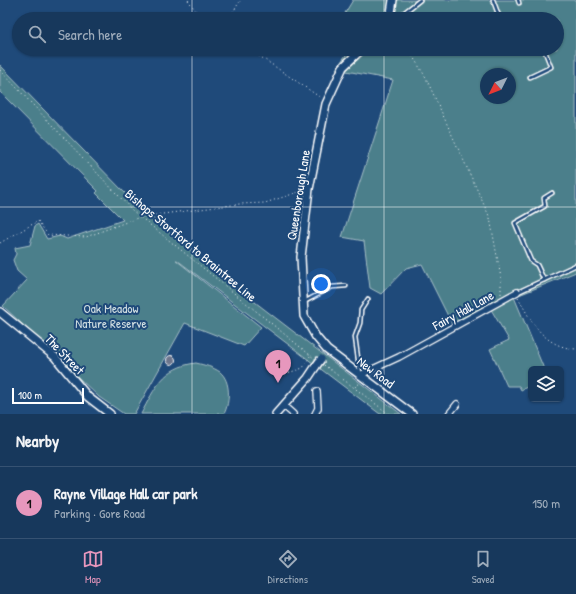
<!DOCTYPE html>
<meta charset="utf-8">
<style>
body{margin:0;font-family:"Patrick Hand",sans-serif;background:#244365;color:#f1f3f6}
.controls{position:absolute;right:12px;bottom:12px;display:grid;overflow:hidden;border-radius:6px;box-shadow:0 1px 3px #0004}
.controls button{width:36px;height:36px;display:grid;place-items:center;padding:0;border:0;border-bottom:1px solid #365272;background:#17385c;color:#f1f3f6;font:20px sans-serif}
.compass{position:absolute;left:480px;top:68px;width:36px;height:36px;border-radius:50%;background:#17385c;box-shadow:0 1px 3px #0004;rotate:228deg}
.scale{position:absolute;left:12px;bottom:10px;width:72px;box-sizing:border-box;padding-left:4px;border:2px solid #fff;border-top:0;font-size:11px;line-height:14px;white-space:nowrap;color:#fff;-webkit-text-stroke:3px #1f4a7a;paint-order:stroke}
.you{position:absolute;left:321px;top:284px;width:14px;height:14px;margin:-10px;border:3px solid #fff;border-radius:50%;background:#1a73e8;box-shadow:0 0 0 6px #1a73e833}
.badge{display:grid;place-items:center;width:26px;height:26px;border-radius:50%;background:#e797bd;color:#111;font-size:13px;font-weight:700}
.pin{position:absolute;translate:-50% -33px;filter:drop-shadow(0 1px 2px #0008)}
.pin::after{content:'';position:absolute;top:21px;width:14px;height:12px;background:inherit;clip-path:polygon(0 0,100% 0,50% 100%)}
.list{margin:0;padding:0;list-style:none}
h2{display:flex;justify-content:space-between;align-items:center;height:52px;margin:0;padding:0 16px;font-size:17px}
h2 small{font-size:13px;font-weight:400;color:#9eacbb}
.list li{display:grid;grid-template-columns:26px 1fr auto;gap:12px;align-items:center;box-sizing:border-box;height:72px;padding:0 16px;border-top:1px solid #365272}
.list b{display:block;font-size:15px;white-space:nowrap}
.list p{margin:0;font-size:13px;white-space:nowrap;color:#9eacbb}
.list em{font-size:13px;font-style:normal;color:#9eacbb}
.icon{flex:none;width:22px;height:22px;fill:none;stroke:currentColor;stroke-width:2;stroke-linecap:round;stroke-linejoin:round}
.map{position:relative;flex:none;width:576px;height:414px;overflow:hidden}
.search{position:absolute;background:#17385c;box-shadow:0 1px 3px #0004;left:12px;right:12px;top:12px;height:44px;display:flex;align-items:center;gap:10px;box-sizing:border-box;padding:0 14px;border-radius:22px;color:#9eacbb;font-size:15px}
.sheet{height:124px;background:#17385c}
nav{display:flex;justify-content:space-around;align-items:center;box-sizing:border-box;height:56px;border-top:1px solid #365272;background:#17385c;font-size:11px;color:#9eacbb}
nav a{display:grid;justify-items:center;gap:2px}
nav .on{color:#e797bd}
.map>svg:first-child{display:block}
.green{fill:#4c7f8b;stroke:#a6bfc5;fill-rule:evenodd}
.building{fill:#6c758c;stroke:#fff}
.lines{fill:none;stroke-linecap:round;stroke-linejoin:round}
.service-casing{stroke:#fff;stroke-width:5.5}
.minor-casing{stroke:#fff;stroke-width:8}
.tertiary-casing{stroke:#fff;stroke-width:10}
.path{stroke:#fff;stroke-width:1;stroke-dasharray:1 3;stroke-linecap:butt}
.service{stroke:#1f4a7a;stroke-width:2.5}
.minor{stroke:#1f4a7a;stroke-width:5.5}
.tertiary{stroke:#1f4a7a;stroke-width:7}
.tertiary-bridge-casing{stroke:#fff;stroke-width:10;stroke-linecap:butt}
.tertiary-bridge{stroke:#1f4a7a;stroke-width:7}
.grid{fill:none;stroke:#fff;stroke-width:1;stroke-opacity:0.55}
.labels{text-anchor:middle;stroke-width:4;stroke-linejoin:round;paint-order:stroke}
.street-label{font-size:13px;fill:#fff;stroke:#1f4a7a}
.park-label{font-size:13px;fill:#d2dfe2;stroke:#1f4a7a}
</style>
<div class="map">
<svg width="576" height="414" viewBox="0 0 576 414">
<rect width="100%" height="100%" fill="#1f4a7a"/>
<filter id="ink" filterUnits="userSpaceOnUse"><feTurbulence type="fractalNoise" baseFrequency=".025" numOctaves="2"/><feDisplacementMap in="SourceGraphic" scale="8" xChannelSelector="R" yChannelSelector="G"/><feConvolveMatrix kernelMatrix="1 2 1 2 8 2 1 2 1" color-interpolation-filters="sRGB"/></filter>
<g filter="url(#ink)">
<!-- green -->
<g class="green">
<path d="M 353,0 L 576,0 L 576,272 L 514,297 L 544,369 L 531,369 L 531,385 L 521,390 L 519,386 L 507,386 L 490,349 L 509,340 L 489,306 L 452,324 L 422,264 L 406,268 L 381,294 L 370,288 L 364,241 L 342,237 L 393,80 L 336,69 L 350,49 L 557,49 L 557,19 L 352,19 L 345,13 ZM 486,74 L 510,74 L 510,98 L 486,98 Z"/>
<polygon points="0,65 125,193 159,224 234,286 401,414 380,414 177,260 176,260 261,327 244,346 185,323 134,414 124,414 99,397 3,306 27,280 17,271 13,260 16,254 15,248 30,245 35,226 38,224 47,239 60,236 67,239 123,220 96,193 98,191 0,92"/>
<path d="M 196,363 C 204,365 213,367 220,372 C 231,381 230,402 224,414 L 141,414 C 155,388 163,367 196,363 Z"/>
</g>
<!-- building -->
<circle class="building" cx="171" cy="360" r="4.5"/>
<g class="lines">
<defs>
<g id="service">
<polyline points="493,0 500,19"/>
<polyline points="518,0 519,3"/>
<polyline points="396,19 420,0"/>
<polyline points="530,77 551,67 544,49"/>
<polyline points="544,280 537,265 531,261 515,223 545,206 544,198 552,193"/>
<polyline points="518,292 576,265"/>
<polyline points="304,302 332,287 346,286"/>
<polyline points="360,373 355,337 360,323 361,310 368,299"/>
</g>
<g id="minor">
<polyline points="360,375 399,357 517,292"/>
<polyline points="284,406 293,414"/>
<polyline points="315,414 318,408 317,391"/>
<polyline points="449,414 457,404"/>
</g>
<g id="tertiary">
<polyline points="390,19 393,0"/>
<polyline points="362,49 343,67 326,104 309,189 301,257 304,316 316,337 327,350 412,414"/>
<polyline points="0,312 55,357 88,397 110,414"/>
<polyline points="276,414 308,378 316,366"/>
</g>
</defs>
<!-- service casing -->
<use href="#service" class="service-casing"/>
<!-- minor casing -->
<use href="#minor" class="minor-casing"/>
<!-- tertiary casing -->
<use href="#tertiary" class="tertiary-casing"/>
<!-- path -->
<g class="path">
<polyline points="188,0 202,19"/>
<polyline points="228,19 241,0"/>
<polyline points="249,49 321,98"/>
<polyline points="408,49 425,76 490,218 501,278 501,294"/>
<polyline points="0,70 133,211 315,359"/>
<polyline points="0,243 38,221 48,235 86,237 140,217 239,204 265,203 302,191"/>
<path d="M 518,297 C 531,322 544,347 576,349"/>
<polyline points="324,365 389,414"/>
<polyline points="285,374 303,368 310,356"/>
<polyline points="355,387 360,383"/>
</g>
<!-- service -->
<use href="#service" class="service"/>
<!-- minor -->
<use href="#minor" class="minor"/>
<!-- tertiary -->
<use href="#tertiary" class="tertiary"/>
<defs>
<polyline id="tertiary-bridge" points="316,366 321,359"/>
</defs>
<!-- tertiary-bridge casing -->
<use href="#tertiary-bridge" class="tertiary-bridge-casing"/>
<!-- tertiary-bridge -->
<use href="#tertiary-bridge" class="tertiary-bridge"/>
</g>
</g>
<!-- grid -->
<path class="grid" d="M 192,0 L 192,19M 384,0 L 384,19M 192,49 L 192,414M 384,49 L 384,414M 0,207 L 576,207"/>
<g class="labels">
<!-- street labels -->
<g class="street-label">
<text transform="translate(298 195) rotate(-81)" y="5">Queenborough Lane</text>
<text transform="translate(191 245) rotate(40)" y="5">Bishops Stortford to Braintree Line</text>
<text transform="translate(463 310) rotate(-29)" y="5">Fairy Hall Lane</text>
<text transform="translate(65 354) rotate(46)" y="5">The Street</text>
<text transform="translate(376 372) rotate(37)" y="5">New Road</text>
</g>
<!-- park labels -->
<g class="park-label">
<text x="111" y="313">Oak Meadow<tspan x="111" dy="15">Nature Reserve</tspan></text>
</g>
</g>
</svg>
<div class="controls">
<button><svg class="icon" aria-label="layers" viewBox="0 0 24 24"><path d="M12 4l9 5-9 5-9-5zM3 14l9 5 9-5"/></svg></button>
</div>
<svg class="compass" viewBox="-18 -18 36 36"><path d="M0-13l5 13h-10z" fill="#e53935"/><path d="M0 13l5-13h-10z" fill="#9eacbb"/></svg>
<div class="scale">100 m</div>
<div class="you"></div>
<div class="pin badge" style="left:278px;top:383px">1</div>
<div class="search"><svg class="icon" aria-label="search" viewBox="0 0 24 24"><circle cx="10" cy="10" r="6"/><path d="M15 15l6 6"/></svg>Search here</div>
</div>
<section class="sheet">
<h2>Nearby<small></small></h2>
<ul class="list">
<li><span class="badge">1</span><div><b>Rayne Village Hall car park</b><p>Parking · Gore Road</p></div><em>150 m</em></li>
</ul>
</section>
<nav>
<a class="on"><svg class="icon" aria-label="map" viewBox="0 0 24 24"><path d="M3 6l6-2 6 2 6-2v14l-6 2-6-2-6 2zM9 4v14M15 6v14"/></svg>Map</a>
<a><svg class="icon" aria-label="directions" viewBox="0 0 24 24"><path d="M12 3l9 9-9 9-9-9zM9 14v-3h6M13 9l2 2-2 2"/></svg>Directions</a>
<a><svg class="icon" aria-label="saved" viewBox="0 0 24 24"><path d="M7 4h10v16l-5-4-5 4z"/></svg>Saved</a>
</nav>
